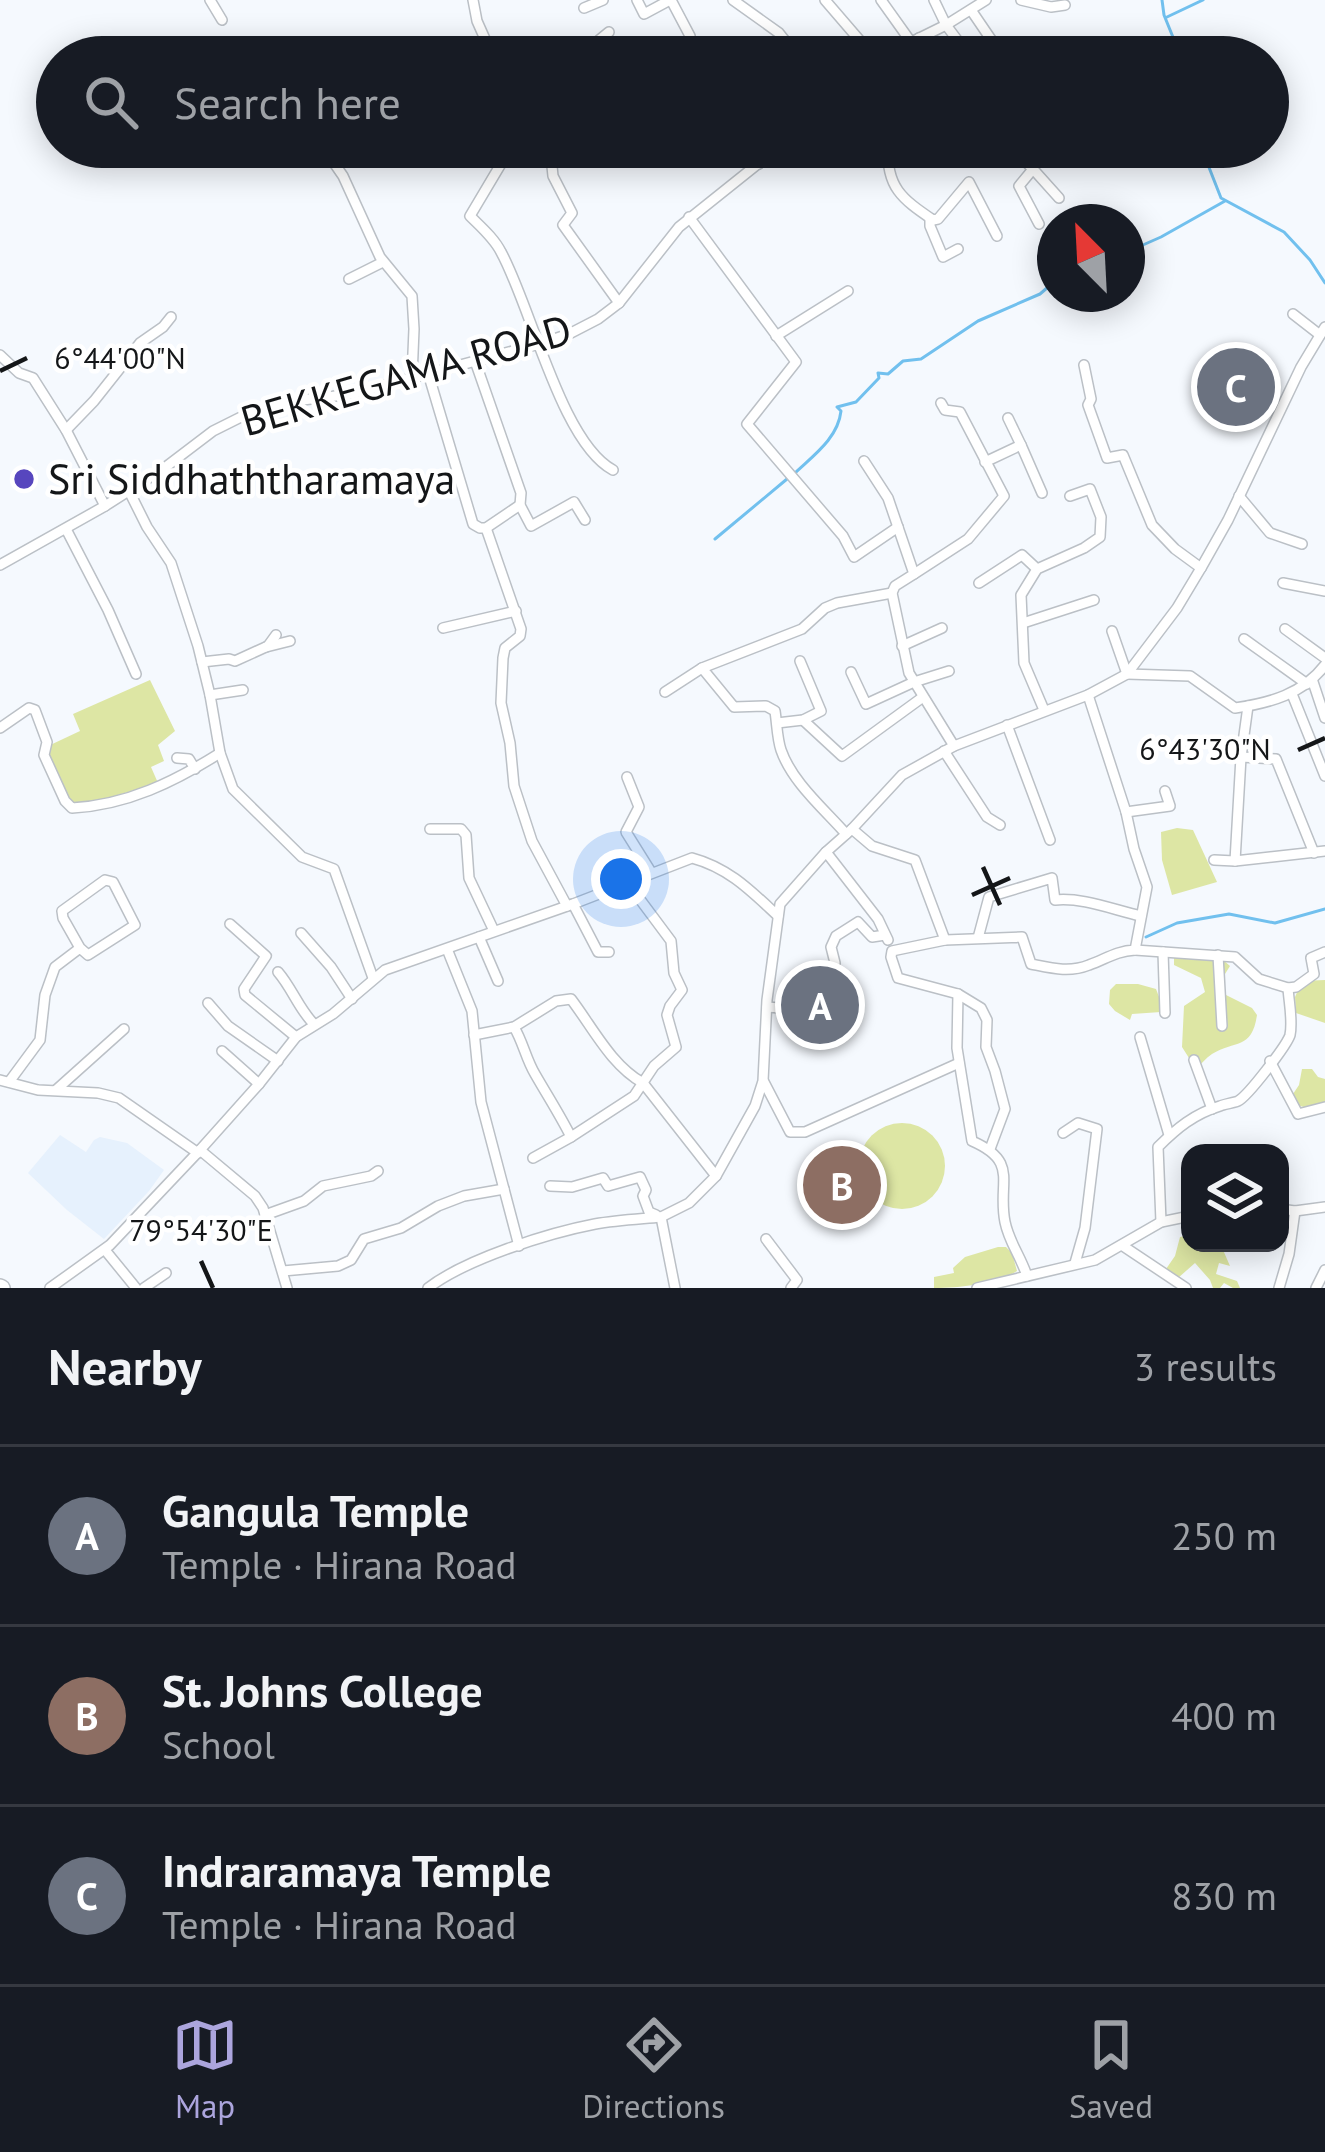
<!DOCTYPE html>
<meta charset="utf-8">
<style>
body{margin:0;font-family:"PT Sans",sans-serif;background:#242831;color:#f1f3f6}
.controls{position:absolute;right:36px;bottom:36px;display:grid;overflow:hidden;border-radius:24px;box-shadow:0 6px 30px #0003}
.controls button{width:108px;height:108px;display:grid;place-items:center;padding:0;border:0;border-bottom:3px solid #363941;background:#171b24;color:#f1f3f6;font:60px sans-serif}
.compass{position:absolute;left:1037px;top:204px;width:108px;height:108px;border-radius:50%;background:#171b24;box-shadow:0 6px 30px #0003;rotate:336deg}
.you{position:absolute;left:621px;top:879px;width:42px;height:42px;margin:-30px;border:9px solid #fff;border-radius:50%;background:#1a73e8;box-shadow:0 0 0 18px #1a73e833}
.badge{display:grid;place-items:center;width:78px;height:78px;border-radius:50%;background:#aca5dd;color:#fff;font-size:39px;font-weight:700}
.pin{position:absolute;translate:-50% -50%;border:6px solid #fff;box-shadow:0 3px 12px #0006}
.list{margin:0;padding:0;list-style:none}
h2{display:flex;justify-content:space-between;align-items:center;height:156px;margin:0;padding:0 48px;font-size:51px}
h2 small{font-size:39px;font-weight:400;color:#9ea1a6}
.list li{display:grid;grid-template-columns:78px 1fr auto;gap:36px;align-items:center;box-sizing:border-box;height:180px;padding:0 48px;border-top:3px solid #363941}
.list b{display:block;font-size:45px;white-space:nowrap}
.list p{margin:0;font-size:39px;white-space:nowrap;color:#9ea1a6}
.list em{font-size:39px;font-style:normal;color:#9ea1a6}
.icon{flex:none;width:66px;height:66px;fill:none;stroke:currentColor;stroke-width:2;stroke-linecap:round;stroke-linejoin:round}
.map{position:relative;flex:none;width:1325px;height:1288px;overflow:hidden}
.search{position:absolute;background:#171b24;box-shadow:0 6px 30px #0003;left:36px;right:36px;top:36px;height:132px;display:flex;align-items:center;gap:30px;box-sizing:border-box;padding:0 42px;border-radius:66px;color:#9ea1a6;font-size:45px}
.sheet{height:696px;background:#171b24}
nav{display:flex;justify-content:space-around;align-items:center;box-sizing:border-box;height:168px;border-top:3px solid #363941;background:#171b24;font-size:33px;color:#9ea1a6}
nav a{display:grid;justify-items:center;gap:6px}
nav .on{color:#aca5dd}
.map>svg:first-child{display:block}
.built{fill:#e6f1fd}
.green{fill:#dde6a4}
.lines{fill:none;stroke-linecap:round;stroke-linejoin:round}
.stream{stroke:#71c0ee;stroke-width:3}
.minor-casing{stroke:#bbc0c6;stroke-width:12}
.highway-casing{stroke:#bbc0c6;stroke-width:18}
.minor{stroke:#fff;stroke-width:9}
.highway{stroke:#fff;stroke-width:15}
.ticks{fill:none;stroke:#141618;stroke-width:4.5}
.poi-dot{fill:#5746be;stroke:#fff;stroke-width:4.5}
.labels{text-anchor:middle;stroke-width:9;stroke-linejoin:round;paint-order:stroke}
.street-label{font-size:42px;fill:#141618;stroke:#fff}
.poi-label{font-size:42px;fill:#141618;stroke:#fff;text-anchor:start}
.ticks-label{font-size:30px;text-anchor:middle;fill:#141618;stroke:#fff;stroke-width:9;stroke-linejoin:round;paint-order:stroke}
</style>
<div class="map">
<svg width="1325" height="1288" viewBox="0 0 1325 1288">
<rect width="100%" height="100%" fill="#f5f9fe"/>
<!-- built -->
<polygon class="built" points="60,1135 86,1152 94,1140 100,1137 127,1143 164,1170 149,1191 104,1239 67,1210 28,1173"/>
<!-- green -->
<g class="green">
<path d="M 150,680 L 175,731 L 158,745 L 164,761 L 151,767 L 158,783 L 78,807 C 59,797 54,767 46,747 L 80,731 L 73,714 Z"/>
<polygon points="1177,828 1193,830 1217,882 1172,895 1162,860 1161,832"/>
<path d="M 1182,955 L 1222,959 L 1230,966 L 1220,982 L 1220,992 L 1252,1008 L 1257,1015 C 1252,1050 1235,1040 1212,1054 C 1206,1058 1201,1064 1196,1069 L 1182,1047 L 1184,1006 L 1205,992 L 1201,978 L 1174,965 L 1174,958 Z"/>
<polygon points="1325,980 1325,1023 1296,1013 1295,997 1302,981"/>
<polygon points="1116,984 1138,984 1156,989 1161,1002 1161,1012 1132,1014 1130,1020 1115,1011 1109,1004 1110,990"/>
<polygon points="1302,1069 1312,1069 1318,1077 1325,1079 1325,1104 1308,1108 1296,1105 1293,1094 1299,1085"/>
<circle cx="902" cy="1166" r="43"/>
<polygon points="1190,1235 1190,1243 1220,1243 1230,1266 1219,1263 1216,1274 1237,1281 1240,1288 1233,1288 1224,1283 1220,1288 1213,1288 1210,1280 1195,1263 1178,1278 1166,1269 1175,1256 1180,1237"/>
<path d="M 998,1247 L 1006,1247 L 1012,1253 L 1017,1271 C 998,1284 958,1288 934,1288 L 934,1277 L 954,1273 L 953,1268 L 965,1257 Z"/>
</g>
<g class="lines">
<!-- stream -->
<g class="stream">
<polyline points="1162,0 1164,15 1181,57"/>
<polyline points="1167,17 1203,0"/>
<polyline points="1201,147 1221,198 1284,232 1310,260 1325,283"/>
<polyline points="1127,252 1161,237 1225,201"/>
<path d="M 795,473 C 814,455 838,438 841,411 L 837,407 L 856,402 L 879,378 L 878,373 L 888,374 L 903,361 L 921,359 L 978,321 L 1040,294 L 1055,281"/>
<polyline points="715,539 787,479"/>
<polyline points="1146,937 1177,923 1229,914 1275,923 1325,909"/>
</g>
<defs>
<g id="minor">
<polyline points="210,0 222,20"/>
<polyline points="473,0 477,21 493,57"/>
<polyline points="637,0 644,14 670,0"/>
<polyline points="671,0 690,36 689,43 701,57"/>
<polyline points="733,0 779,33 798,57"/>
<polyline points="825,0 874,57"/>
<polyline points="881,0 911,42"/>
<polyline points="934,0 946,25 970,57"/>
<polyline points="1021,0 1051,7 1065,5"/>
<polyline points="584,8 603,0"/>
<polyline points="971,10 1003,57"/>
<polyline points="919,38 934,57"/>
<polyline points="736,45 745,57"/>
<polyline points="588,57 598,41 609,32"/>
<polyline points="881,57 946,25 986,0"/>
<polyline points="323,147 343,176 380,257 412,296 414,329 412,377"/>
<path d="M 511,147 L 470,216 C 481,227 494,238 501,252 C 531,306 561,442 613,470"/>
<polyline points="550,147 553,176 572,213 563,225 619,303"/>
<polyline points="748,147 759,164"/>
<path d="M 888,147 C 886,187 902,199 933,220 L 938,219 L 969,182 L 997,236"/>
<polyline points="984,147 987,151"/>
<polyline points="1010,147 1033,169 1019,186 1039,224"/>
<polyline points="1091,147 1101,155"/>
<polyline points="1124,147 1134,153"/>
<polyline points="1033,169 1059,198"/>
<polyline points="689,217 796,362 747,424 843,536 854,557 898,527"/>
<polyline points="930,219 930,226 943,257 958,249"/>
<polyline points="349,279 383,262"/>
<polyline points="1293,314 1320,335"/>
<polyline points="776,336 848,291"/>
<polyline points="0,355 19,373 33,378 66,430 105,506"/>
<polyline points="475,361 521,493 520,505 531,526 574,502 585,520"/>
<polyline points="1084,365 1091,399 1088,405 1107,458 1123,455 1152,525 1175,549 1201,568"/>
<polyline points="428,373 473,524 480,528 486,528 520,505"/>
<polyline points="1008,418 1021,445"/>
<polyline points="66,430 94,401 140,343 163,327 171,317"/>
<polyline points="864,461 888,498 914,574 895,586 892,593 909,673 954,746"/>
<polyline points="985,462 1021,445 1042,493"/>
<polyline points="129,491 147,527 171,563 198,646 210,695 220,753 233,789 302,857 334,869 373,978"/>
<polyline points="1239,496 1270,533 1302,544"/>
<polyline points="486,528 521,629 520,636 505,648 503,658 501,703 510,743 514,786 532,841 567,906"/>
<polyline points="66,529 108,610 136,674"/>
<polyline points="0,565 105,506 163,469 213,431 247,414 278,403 352,394 539,344 569,334 598,319 619,303 679,227 779,147"/>
<polyline points="914,574 968,539 1004,496 960,412 945,410 941,403"/>
<polyline points="979,583 1022,555 1037,569"/>
<polyline points="1283,583 1325,591"/>
<polyline points="1023,623 1094,600"/>
<polyline points="443,628 516,611"/>
<polyline points="1285,629 1325,658"/>
<path d="M 1112,631 L 1127,674 L 1190,676 L 1235,708 C 1270,703 1303,694 1325,665"/>
<polyline points="1244,639 1307,684"/>
<polyline points="902,646 942,628"/>
<polyline points="266,647 290,641"/>
<polyline points="202,662 229,659 235,661 268,646 276,635"/>
<polyline points="851,672 866,704 914,682 949,671"/>
<polyline points="1312,679 1325,718"/>
<polyline points="665,692 702,668"/>
<polyline points="1292,694 1325,776"/>
<polyline points="210,695 243,690"/>
<polyline points="1248,706 1241,757 1235,861 1325,851"/>
<polyline points="1044,710 1024,663 1021,595 1037,569 1084,548 1100,537 1101,517 1090,489 1070,496"/>
<polyline points="803,720 842,756 923,697"/>
<polyline points="777,723 803,720 821,711 800,661"/>
<polyline points="1007,725 1050,840"/>
<path d="M 0,728 L 29,708 L 35,710 L 47,742 L 44,755 L 65,801 L 72,808 C 127,805 174,782 220,753"/>
<polyline points="944,751 987,817 1000,825"/>
<polyline points="1241,757 1276,759 1314,853"/>
<polyline points="177,758 189,759 195,769"/>
<polyline points="627,777 639,807 626,832 651,872"/>
<polyline points="1126,812 1170,806 1165,791"/>
<polyline points="430,829 461,829 466,835 469,878 494,931"/>
<path d="M 852,829 L 872,846 L 915,860 L 945,940 L 1022,937 L 1031,964 C 1051,968 1069,973 1089,965 C 1106,959 1116,951 1135,950 L 1147,887 L 1134,849 L 1126,812 L 1088,695"/>
<path d="M 846,834 C 824,809 792,782 781,750 C 777,738 777,724 775,711 L 766,706 L 734,707 L 702,668 L 802,629 L 825,608 L 837,603 L 892,593"/>
<polyline points="826,852 878,919 888,940"/>
<polyline points="1214,860 1235,861"/>
<polyline points="573,904 598,952 609,952"/>
<polyline points="230,924 266,956 244,989 245,995 296,1037"/>
<polyline points="301,933 331,967 352,999"/>
<polyline points="479,937 498,981"/>
<path d="M 978,938 L 989,897 L 1052,878 L 1055,900 C 1082,897 1114,910 1141,916"/>
<polyline points="945,940 892,951 891,957 898,978 958,994 981,1008 987,1020 986,1047 995,1071 1005,1109 990,1149"/>
<polyline points="447,949 472,1011 481,1102 519,1246"/>
<polyline points="1135,950 1235,957 1259,979 1288,988 1296,987 1314,974 1311,958 1325,952"/>
<polyline points="1163,952 1165,1013"/>
<polyline points="1218,955 1222,1026"/>
<path d="M 278,972 C 292,988 300,1011 314,1024"/>
<path d="M 958,994 L 957,1048 L 972,1141 C 1020,1162 997,1182 1005,1222 C 1009,1242 1021,1257 1027,1276"/>
<polyline points="208,1003 228,1026 278,1061"/>
<polyline points="767,1007 780,1008 828,984 835,963 831,947 836,936 858,922 872,937 885,935"/>
<path d="M 514,1027 C 523,1042 526,1059 535,1074 C 547,1095 560,1115 571,1137"/>
<path d="M 474,1035 L 514,1027 L 556,1001 L 571,999 C 593,1028 611,1065 643,1083 L 716,1176"/>
<polyline points="1140,1037 1169,1135"/>
<polyline points="222,1051 259,1084"/>
<polyline points="1194,1060 1212,1109"/>
<polyline points="1270,1061 1298,1114 1325,1107"/>
<polyline points="0,1080 38,1090 98,1093 119,1098 198,1153"/>
<polyline points="9,1082 40,1040 45,995 55,967 80,948 88,955 135,925 113,882 105,880 62,911 63,918 80,948"/>
<polyline points="764,1082 790,1132 805,1132 959,1063"/>
<polyline points="56,1090 124,1029"/>
<polyline points="1063,1133 1078,1123 1097,1129 1085,1228 1075,1263"/>
<polyline points="200,1150 255,1196 263,1208 287,1288"/>
<polyline points="533,1158 571,1137 634,1096 654,1066 676,1047 667,1015 670,1006 682,990 674,973 671,941 627,882"/>
<polyline points="550,1186 572,1187 603,1178 608,1186 640,1177 646,1190 643,1196 649,1212 656,1215"/>
<polyline points="1280,1209 1295,1211 1325,1207"/>
<polyline points="265,1215 304,1201 323,1186 371,1176 378,1171"/>
<path d="M 1161,1222 L 1158,1147 C 1177,1128 1194,1114 1220,1106 C 1221,1105 1237,1102 1238,1101 C 1248,1096 1287,1045 1290,1035 C 1293,1021 1289,1003 1288,988"/>
<polyline points="766,1239 797,1280 791,1288"/>
<polyline points="1123,1246 1186,1288"/>
<polyline points="105,1250 136,1288"/>
<polyline points="283,1271 338,1266 351,1260 364,1239 401,1228 438,1206 464,1196 504,1189"/>
<path d="M 50,1288 L 110,1245 L 200,1150 L 259,1084 L 296,1037 L 333,1014 L 385,970 L 573,904 L 692,858 C 729,868 751,891 778,916"/>
<polyline points="144,1288 166,1273"/>
<path d="M 428,1288 C 466,1259 548,1233 595,1224 C 617,1220 640,1219 661,1217"/>
<polyline points="675,1288 661,1217 689,1203 716,1176 755,1106 763,1081 767,1000 780,904 826,852 852,829 902,775 954,746 1088,695 1127,674 1177,608 1201,568 1228,520 1301,367 1325,327"/>
<polyline points="977,1288 1095,1260 1161,1222 1190,1216"/>
<polyline points="1279,1288 1289,1254 1295,1211"/>
<polyline points="1316,1288 1325,1270"/>
</g>
<polyline id="highway" points="0,1287 2,1288"/>
</defs>
<!-- minor casing -->
<use href="#minor" class="minor-casing"/>
<!-- highway casing -->
<use href="#highway" class="highway-casing"/>
<!-- minor -->
<use href="#minor" class="minor"/>
<!-- highway -->
<use href="#highway" class="highway"/>
</g>
<!-- ticks -->
<path class="ticks" d="M 0,371 L 27,358M 1298,750 L 1325,738M 983,867 L 1000,905M 972,895 L 1010,878M 201,1261 L 213,1288"/>
<!-- markers -->
<circle class="poi-dot" cx="24" cy="479" r="12"/>
<g class="labels">
<!-- street labels -->
<g class="street-label">
<text transform="translate(406 375) rotate(-16)" y="15">BEKKEGAMA ROAD</text>
</g>
<!-- poi labels -->
<g class="poi-label">
<text x="48" y="494">Sri Siddhaththaramaya</text>
</g>
</g>
<g class="ticks-label">
<text x="120" y="369">6°44'00"N</text>
<text x="1205" y="760">6°43'30"N</text>
<text x="201" y="1241">79°54'30"E</text>
</g>
</svg>
<div class="controls">
<button><svg class="icon" aria-label="layers" viewBox="0 0 24 24"><path d="M12 4l9 5-9 5-9-5zM3 14l9 5 9-5"/></svg></button>
</div>
<svg class="compass" viewBox="-18 -18 36 36"><path d="M0-13l5 13h-10z" fill="#e53935"/><path d="M0 13l5-13h-10z" fill="#9ea1a6"/></svg>
<div class="you"></div>
<div class="pin badge" style="left:820px;top:1005px;background:#6b7280">A</div>
<div class="pin badge" style="left:842px;top:1185px;background:#8d6e63">B</div>
<div class="pin badge" style="left:1236px;top:387px;background:#6b7280">C</div>
<div class="search"><svg class="icon" aria-label="search" viewBox="0 0 24 24"><circle cx="10" cy="10" r="6"/><path d="M15 15l6 6"/></svg>Search here</div>
</div>
<section class="sheet">
<h2>Nearby<small>3 results</small></h2>
<ul class="list">
<li><span class="badge" style="background:#6b7280">A</span><div><b>Gangula Temple</b><p>Temple · Hirana Road</p></div><em>250 m</em></li>
<li><span class="badge" style="background:#8d6e63">B</span><div><b>St. Johns College</b><p>School</p></div><em>400 m</em></li>
<li><span class="badge" style="background:#6b7280">C</span><div><b>Indraramaya Temple</b><p>Temple · Hirana Road</p></div><em>830 m</em></li>
</ul>
</section>
<nav>
<a class="on"><svg class="icon" aria-label="map" viewBox="0 0 24 24"><path d="M3 6l6-2 6 2 6-2v14l-6 2-6-2-6 2zM9 4v14M15 6v14"/></svg>Map</a>
<a><svg class="icon" aria-label="directions" viewBox="0 0 24 24"><path d="M12 3l9 9-9 9-9-9zM9 14v-3h6M13 9l2 2-2 2"/></svg>Directions</a>
<a><svg class="icon" aria-label="saved" viewBox="0 0 24 24"><path d="M7 4h10v16l-5-4-5 4z"/></svg>Saved</a>
</nav>
